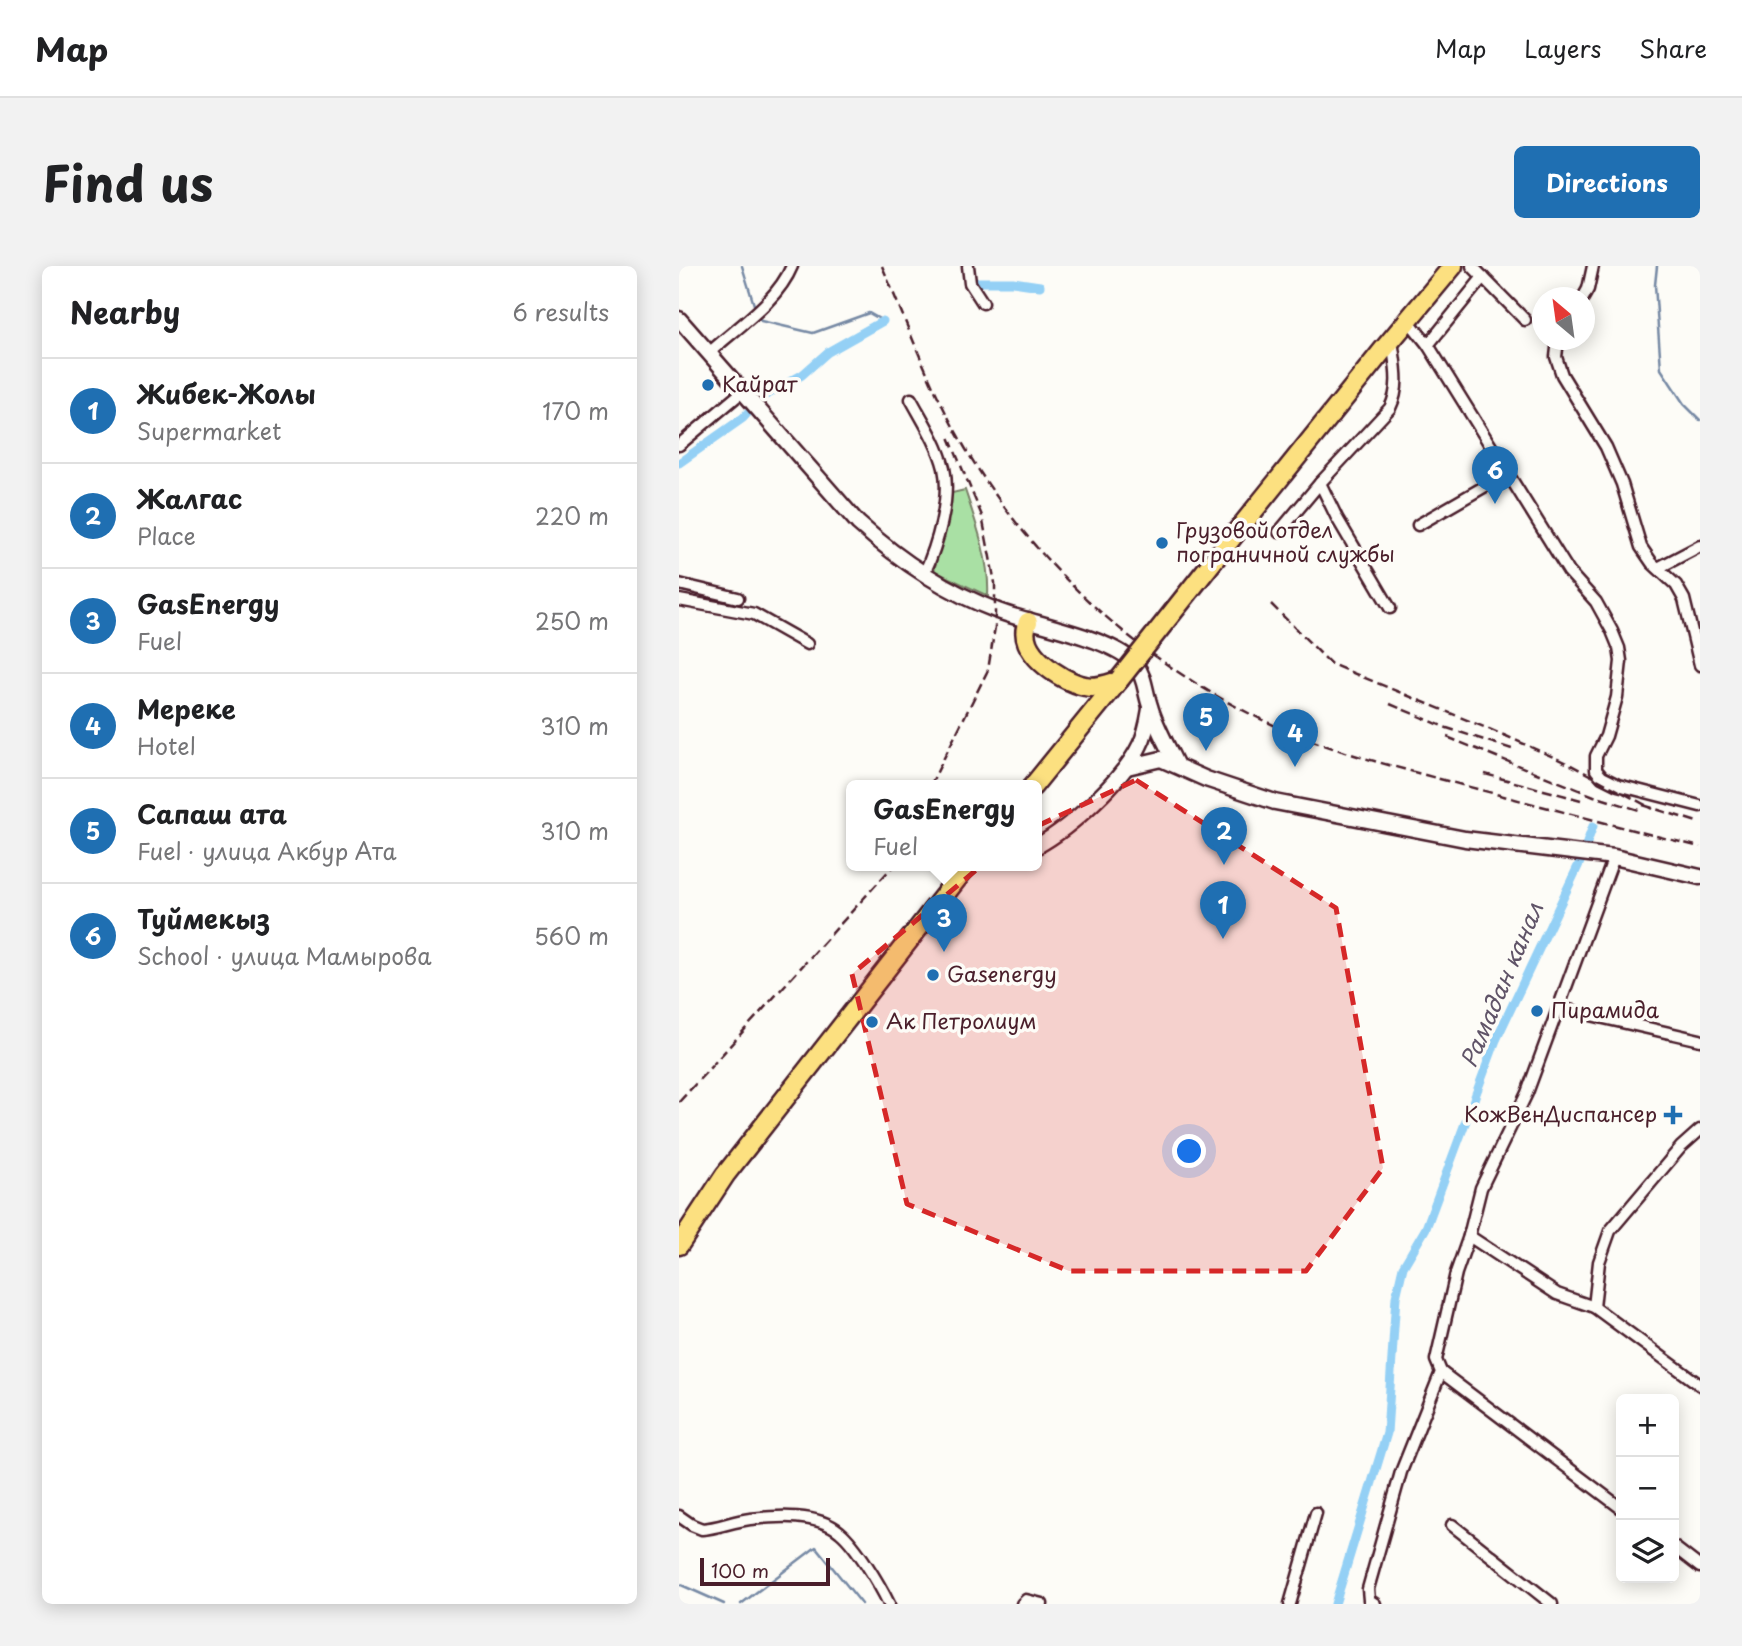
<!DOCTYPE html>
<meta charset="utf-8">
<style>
body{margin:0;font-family:"Playpen Sans",sans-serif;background:#f2f2f2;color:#202124}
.controls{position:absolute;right:21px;bottom:21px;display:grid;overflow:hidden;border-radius:10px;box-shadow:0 4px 18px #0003}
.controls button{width:63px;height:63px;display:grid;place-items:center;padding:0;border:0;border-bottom:2px solid #e0e0e0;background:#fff;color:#202124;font:35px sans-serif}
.compass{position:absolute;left:853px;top:21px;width:63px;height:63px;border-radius:50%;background:#fff;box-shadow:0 4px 18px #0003;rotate:331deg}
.scale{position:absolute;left:21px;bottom:18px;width:130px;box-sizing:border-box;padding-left:7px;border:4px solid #4a1f2b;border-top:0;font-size:19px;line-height:24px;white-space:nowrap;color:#4a1f2b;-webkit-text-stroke:5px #fdfcf7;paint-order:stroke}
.you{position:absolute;left:511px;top:886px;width:24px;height:24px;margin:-18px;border:5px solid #fff;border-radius:50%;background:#1a73e8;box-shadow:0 0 0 10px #1a73e833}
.badge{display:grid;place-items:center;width:46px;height:46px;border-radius:50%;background:#1f6fb2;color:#fff;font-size:23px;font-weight:700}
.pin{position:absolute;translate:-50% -58px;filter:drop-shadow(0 2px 4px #0008)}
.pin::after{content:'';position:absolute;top:37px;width:24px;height:21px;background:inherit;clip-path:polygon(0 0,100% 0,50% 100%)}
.popup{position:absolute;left:167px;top:514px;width:196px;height:91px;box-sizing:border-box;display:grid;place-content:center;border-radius:10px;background:#fff;filter:drop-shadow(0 2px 5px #0005);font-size:23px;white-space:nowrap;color:#757577}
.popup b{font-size:26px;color:#202124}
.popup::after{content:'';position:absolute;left:50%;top:100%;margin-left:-14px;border:14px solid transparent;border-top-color:#fff}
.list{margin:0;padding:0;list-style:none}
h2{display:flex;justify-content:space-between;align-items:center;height:91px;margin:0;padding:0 28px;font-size:30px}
h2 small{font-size:23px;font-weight:400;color:#757577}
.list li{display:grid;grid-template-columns:46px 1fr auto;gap:21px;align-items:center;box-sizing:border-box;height:105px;padding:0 28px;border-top:2px solid #e0e0e0}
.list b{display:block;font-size:26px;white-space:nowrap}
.list p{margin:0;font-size:23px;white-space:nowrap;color:#757577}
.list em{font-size:23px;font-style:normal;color:#757577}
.icon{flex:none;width:38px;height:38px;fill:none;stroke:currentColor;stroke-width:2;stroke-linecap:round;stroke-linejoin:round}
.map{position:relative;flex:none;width:1021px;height:1338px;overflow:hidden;border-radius:10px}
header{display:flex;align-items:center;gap:42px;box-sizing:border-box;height:98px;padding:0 35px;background:#fff;border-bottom:2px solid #e0e0e0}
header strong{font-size:33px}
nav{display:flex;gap:38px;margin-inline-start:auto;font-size:24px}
.intro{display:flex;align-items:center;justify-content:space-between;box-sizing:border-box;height:168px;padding:0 42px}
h1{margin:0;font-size:49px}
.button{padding:18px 32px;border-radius:10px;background:#1f6fb2;color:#fff;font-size:24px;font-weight:700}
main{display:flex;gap:42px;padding:0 42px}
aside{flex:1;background:#fff;border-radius:10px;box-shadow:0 4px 18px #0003}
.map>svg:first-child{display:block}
.green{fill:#a9e0a4;stroke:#7a8068;stroke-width:2}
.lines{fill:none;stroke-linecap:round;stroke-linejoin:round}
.stream{stroke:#7689a4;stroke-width:2.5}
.canal{stroke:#94d0f5;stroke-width:9}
.street-casing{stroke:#4a1f2b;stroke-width:15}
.secondary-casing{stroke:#4a1f2b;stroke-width:19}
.highway-casing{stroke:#4a1f2b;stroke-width:23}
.street{stroke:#fdfcf7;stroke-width:10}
.secondary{stroke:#fdfcf7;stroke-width:14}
.highway{stroke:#fce080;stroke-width:18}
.rail{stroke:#4a1f2b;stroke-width:2.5;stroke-dasharray:10 5;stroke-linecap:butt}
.highway-bridge-casing{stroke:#4a1f2b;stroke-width:23;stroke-linecap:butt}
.highway-bridge{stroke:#fce080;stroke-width:18}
.marked{fill:#d62828;fill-opacity:0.2;stroke:#d62828;stroke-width:5;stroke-dasharray:14 9;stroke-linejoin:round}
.poi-dot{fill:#1f6fb2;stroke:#fdfcf7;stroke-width:2.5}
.labels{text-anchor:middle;stroke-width:7;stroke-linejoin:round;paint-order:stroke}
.poi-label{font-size:21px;fill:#4a1f2b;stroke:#fdfcf7;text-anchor:start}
.water-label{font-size:23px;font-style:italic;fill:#605468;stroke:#fdfcf7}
</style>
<header>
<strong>Map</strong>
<nav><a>Map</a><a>Layers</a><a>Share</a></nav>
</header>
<div class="intro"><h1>Find us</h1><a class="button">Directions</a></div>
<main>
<aside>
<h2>Nearby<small>6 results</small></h2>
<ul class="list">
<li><span class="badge">1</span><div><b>Жибек-Жолы</b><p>Supermarket</p></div><em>170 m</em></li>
<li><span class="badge">2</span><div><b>Жалгас</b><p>Place</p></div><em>220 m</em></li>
<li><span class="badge">3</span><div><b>GasEnergy</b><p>Fuel</p></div><em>250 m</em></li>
<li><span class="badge">4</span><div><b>Мереке</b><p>Hotel</p></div><em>310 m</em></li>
<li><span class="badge">5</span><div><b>Сапаш ата</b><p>Fuel · улица Акбур Ата</p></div><em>310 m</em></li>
<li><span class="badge">6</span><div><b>Туймекыз</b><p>School · улица Мамырова</p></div><em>560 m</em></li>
</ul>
</aside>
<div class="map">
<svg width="1021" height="1338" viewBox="0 0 1021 1338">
<rect width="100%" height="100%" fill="#fdfcf7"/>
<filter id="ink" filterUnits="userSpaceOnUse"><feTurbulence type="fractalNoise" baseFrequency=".0143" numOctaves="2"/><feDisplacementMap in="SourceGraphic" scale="14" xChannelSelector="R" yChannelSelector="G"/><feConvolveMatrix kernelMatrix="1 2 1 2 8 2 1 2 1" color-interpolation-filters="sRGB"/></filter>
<g filter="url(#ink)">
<!-- green -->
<path class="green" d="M 286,224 C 297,257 311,295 309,330 L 255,305 L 273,227 Z"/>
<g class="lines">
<!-- stream -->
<g class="stream">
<polyline points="63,0 76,42"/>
<polyline points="978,0 976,19 982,103 1005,138 1021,154"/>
<polyline points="79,48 82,55 134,67 190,47 204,55"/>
<polyline points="0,1318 45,1338"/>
<polyline points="62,1338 137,1281 183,1338"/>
</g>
<!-- canal -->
<g class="canal">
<polyline points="300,16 334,16 361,20"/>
<polyline points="0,197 64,152 83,131 123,109 149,86 204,55"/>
<polyline points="656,1338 708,1167 717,1031 724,1001 747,962 817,774 901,596 914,560"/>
</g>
<defs>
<g id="street">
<polyline points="289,0 291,17 304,37"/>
<polyline points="793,0 846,54"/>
<polyline points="904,32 909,23 914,0"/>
<polyline points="729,54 749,79 890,306 917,336 933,365 940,382 942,395 938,431 927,470 917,490 917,504 923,511 939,519 1021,540"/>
<polyline points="879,74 877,91 883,109 927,181 943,218 962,281 973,297 997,319 1005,333 1021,399"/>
<polyline points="749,79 804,11"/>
<path d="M 30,87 C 58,61 98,36 113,0"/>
<path d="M 232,133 C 244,155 259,178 265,202 C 272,233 258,280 245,308"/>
<polyline points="0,179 63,126"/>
<polyline points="641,217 658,252 711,342"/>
<polyline points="739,259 829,207"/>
<path d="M 600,266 L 641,217 L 711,142 C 722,120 716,98 713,74"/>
<polyline points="979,302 1021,280"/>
<polyline points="0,318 59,332"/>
<polyline points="0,334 75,348 128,378"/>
<polyline points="881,742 1021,774"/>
<polyline points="790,970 878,1028 915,1041 1021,1119"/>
<polyline points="915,1041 920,996 931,965 1002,881 1021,864"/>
<polyline points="762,1106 942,1242"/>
<path d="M 0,1250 L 13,1259 L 23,1263 C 39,1262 54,1255 71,1253 C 98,1250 139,1247 161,1266 C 177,1279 201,1319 210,1338"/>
<polyline points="773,1259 873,1338"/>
<polyline points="995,1281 1021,1301"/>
<polyline points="343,1338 347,1334 363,1338"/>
<polyline points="611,1338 637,1247"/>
<polyline points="696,1338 690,1334 689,1323 722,1206 762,1106 757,1094 777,1007 790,970 802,922 848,827 935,591"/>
</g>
<g id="secondary">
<path d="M 0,53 L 179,257 C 220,294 268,326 319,345 C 353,358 436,372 457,399 C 466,411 466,426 471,440 C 476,459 488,479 497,498"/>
<polyline points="448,501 482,493 527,513 596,536 786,573 935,591 1021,611"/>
<path d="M 358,580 C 391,562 445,513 461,479 C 467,468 469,455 471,443"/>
</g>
<g id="highway">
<polyline points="539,289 704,84 774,0"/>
<path d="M 349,356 C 335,384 381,415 406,420 C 417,423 429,418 439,415"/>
<polyline points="354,520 440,414"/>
<polyline points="0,979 46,909 288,600"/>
</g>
</defs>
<!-- street casing -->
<use href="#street" class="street-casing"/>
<!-- secondary casing -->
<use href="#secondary" class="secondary-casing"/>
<!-- highway casing -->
<use href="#highway" class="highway-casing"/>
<!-- street -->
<use href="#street" class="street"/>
<!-- secondary -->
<use href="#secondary" class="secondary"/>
<!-- highway -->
<use href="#highway" class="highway"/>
<!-- rail -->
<g class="rail">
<path d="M 203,0 C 229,60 252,124 285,180 C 356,302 470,404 599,461 C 658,487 721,502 783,519 C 862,540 941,561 1021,581"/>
<polyline points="592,338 652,398 827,470 890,498 974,543"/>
<polyline points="711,438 768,462 836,484"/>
<polyline points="768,471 915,530 960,544"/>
<polyline points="806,508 902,534"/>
<polyline points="251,520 309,404 316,361 316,317 303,250 270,171"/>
<polyline points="964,539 1021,557"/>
<polyline points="0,836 214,600"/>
</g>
<defs>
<polyline id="highway-bridge" points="440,414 539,289"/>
</defs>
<!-- highway-bridge casing -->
<use href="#highway-bridge" class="highway-bridge-casing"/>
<!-- highway-bridge -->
<use href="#highway-bridge" class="highway-bridge"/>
</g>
</g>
<!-- marked area -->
<path class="marked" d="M 457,514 L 657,642 L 704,902 L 627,1005 L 390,1005 L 228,938 L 173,708 L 339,569 Z"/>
<!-- markers -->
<g class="poi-dot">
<circle cx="29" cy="119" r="7"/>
<circle cx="483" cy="277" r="7"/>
<circle cx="254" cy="709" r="7"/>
<circle cx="858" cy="745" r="7"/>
<circle cx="193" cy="756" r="7"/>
<path d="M990.5 838.5h7v7h7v7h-7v7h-7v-7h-7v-7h7z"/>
</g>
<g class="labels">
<!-- poi labels -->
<g class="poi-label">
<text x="43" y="126">Кайрат</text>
<text x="497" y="272">Грузовой отдел<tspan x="497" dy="24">пограничной службы</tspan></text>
<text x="268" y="716">Gasenergy</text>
<text x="872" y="752">Пирамида</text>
<text x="207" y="763">Ак Петролиум</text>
<text x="978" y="856" text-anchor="end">КожВенДиспансер</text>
</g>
<!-- water labels -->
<g class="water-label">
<text transform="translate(823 719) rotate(-67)" y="8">Рамадан канал</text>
</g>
</g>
</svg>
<div class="controls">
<button>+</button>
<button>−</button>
<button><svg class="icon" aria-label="layers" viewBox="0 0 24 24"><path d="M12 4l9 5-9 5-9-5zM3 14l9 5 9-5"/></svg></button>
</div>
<svg class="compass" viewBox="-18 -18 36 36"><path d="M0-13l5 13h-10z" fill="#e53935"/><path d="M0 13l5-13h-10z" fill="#757577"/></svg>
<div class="scale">100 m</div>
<div class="you"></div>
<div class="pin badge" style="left:544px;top:673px">1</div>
<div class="pin badge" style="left:545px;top:599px">2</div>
<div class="pin badge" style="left:265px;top:686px">3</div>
<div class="popup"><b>GasEnergy</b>Fuel</div>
<div class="pin badge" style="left:616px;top:501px">4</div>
<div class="pin badge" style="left:527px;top:485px">5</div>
<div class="pin badge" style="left:816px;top:238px">6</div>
</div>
</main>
